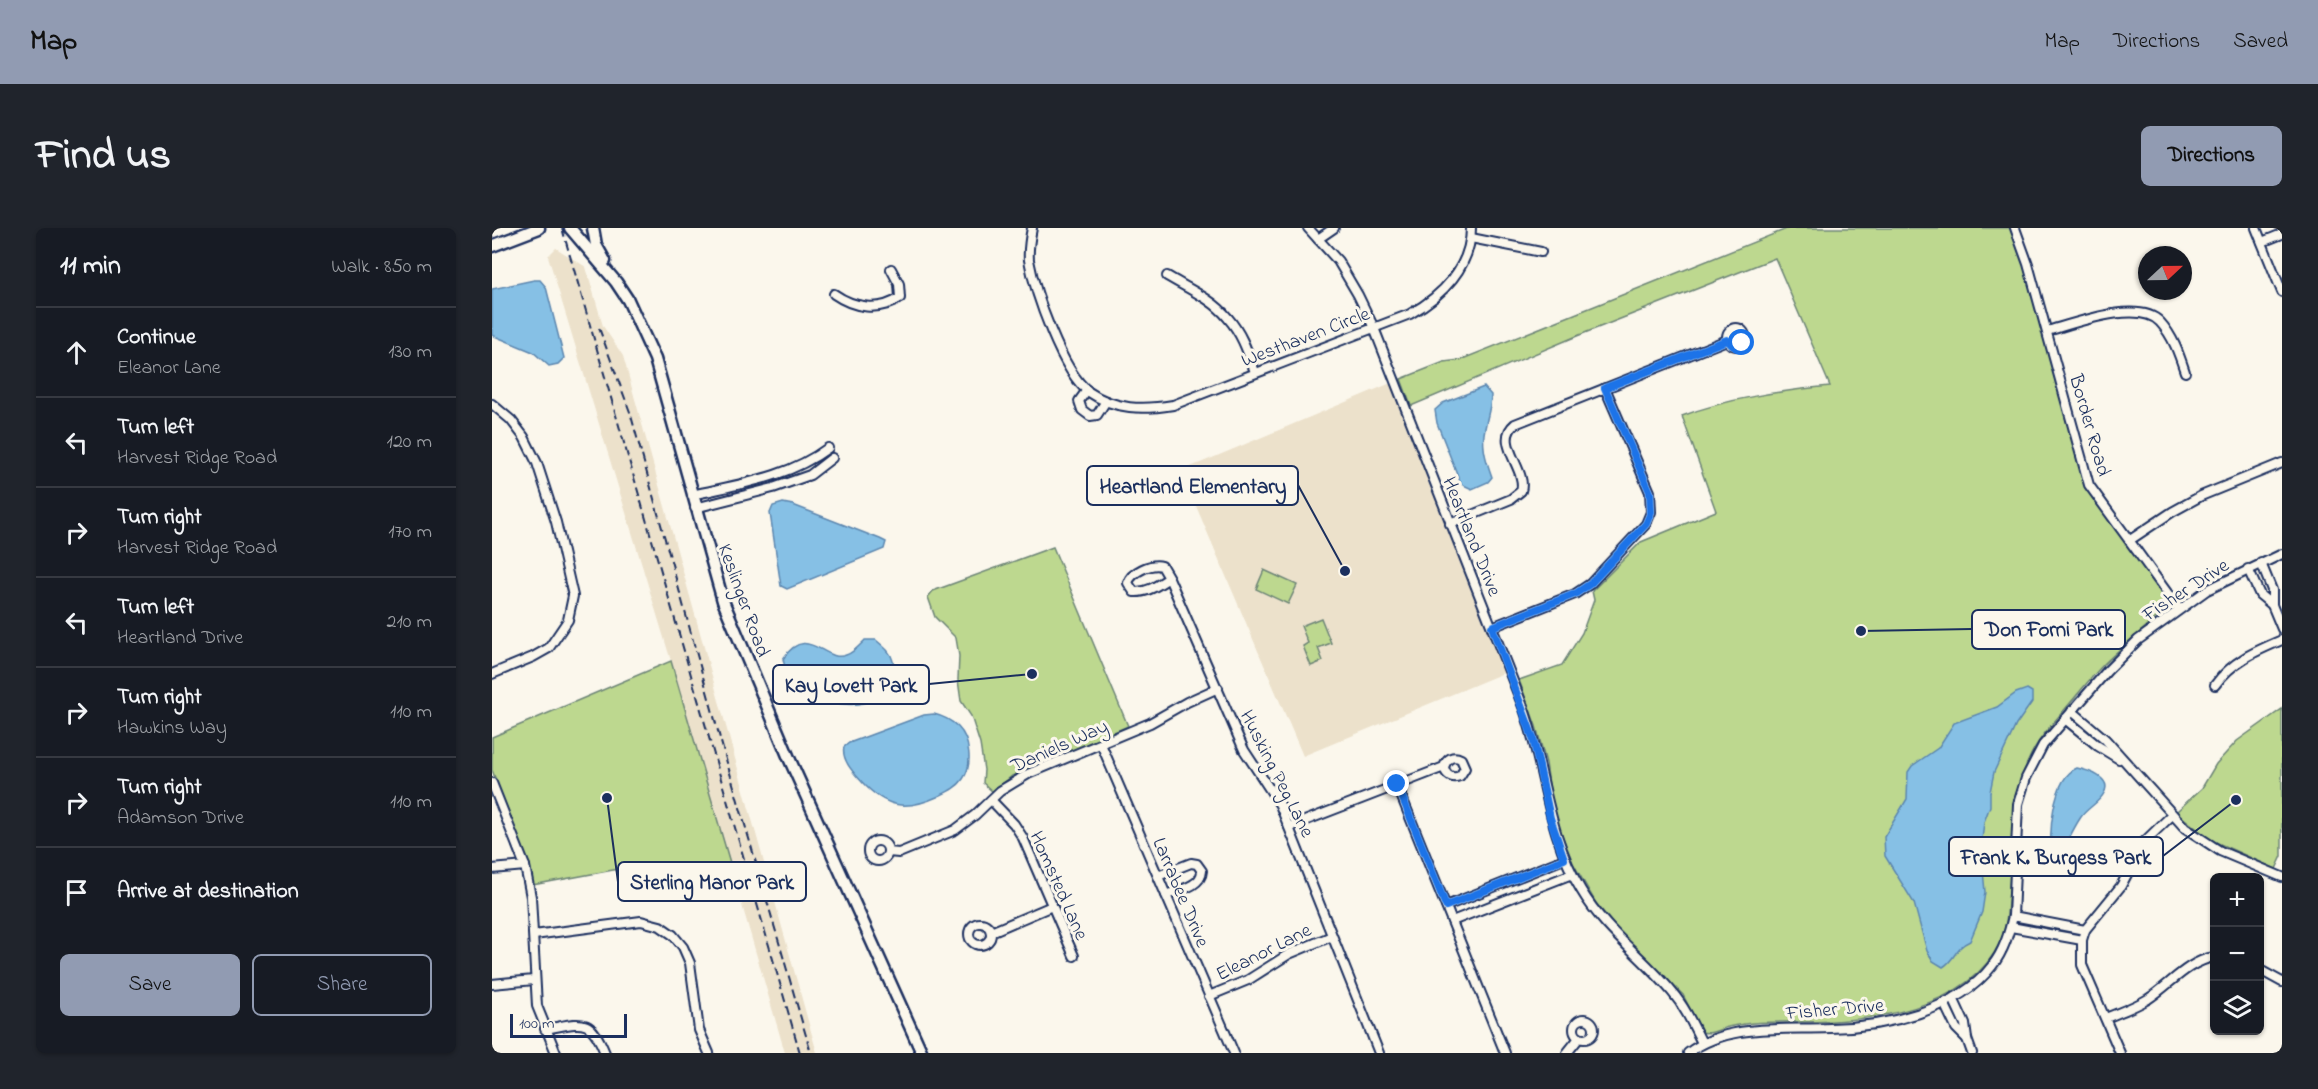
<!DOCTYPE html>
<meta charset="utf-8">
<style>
body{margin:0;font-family:"Indie Flower",sans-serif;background:#20242c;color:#f1f3f6}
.controls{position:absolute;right:18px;bottom:18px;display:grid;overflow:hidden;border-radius:9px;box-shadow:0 2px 4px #0004}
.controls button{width:54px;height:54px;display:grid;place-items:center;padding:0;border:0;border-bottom:2px solid #363941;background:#171b24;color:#f1f3f6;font:30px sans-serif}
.compass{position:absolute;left:1646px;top:18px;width:54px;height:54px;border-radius:50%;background:#171b24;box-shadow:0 2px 4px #0004;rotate:68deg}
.scale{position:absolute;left:18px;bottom:15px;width:117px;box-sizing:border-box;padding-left:6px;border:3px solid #1b2f5e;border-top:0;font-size:16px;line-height:21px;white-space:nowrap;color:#1b2f5e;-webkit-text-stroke:4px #fbf7ec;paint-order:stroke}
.stop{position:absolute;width:18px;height:18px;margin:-14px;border:4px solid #1a73e8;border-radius:50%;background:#fff}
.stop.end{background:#1a73e8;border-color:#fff;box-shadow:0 2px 6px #0008}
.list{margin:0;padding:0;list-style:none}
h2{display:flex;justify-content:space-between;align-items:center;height:78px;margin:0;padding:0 24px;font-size:26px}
h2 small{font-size:20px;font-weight:400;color:#9ea1a6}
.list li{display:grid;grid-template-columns:39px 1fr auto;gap:18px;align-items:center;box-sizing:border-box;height:90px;padding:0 24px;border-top:2px solid #363941}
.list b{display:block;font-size:22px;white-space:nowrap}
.list p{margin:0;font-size:20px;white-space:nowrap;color:#9ea1a6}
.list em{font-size:20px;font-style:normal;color:#9ea1a6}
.actions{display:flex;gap:12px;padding:18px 24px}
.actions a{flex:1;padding:14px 0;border:2px solid #919bb2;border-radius:9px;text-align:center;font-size:21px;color:#919bb2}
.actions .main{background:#919bb2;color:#111}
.icon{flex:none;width:33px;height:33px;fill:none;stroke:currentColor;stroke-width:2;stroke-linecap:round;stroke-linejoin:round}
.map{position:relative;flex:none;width:1790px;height:825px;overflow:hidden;border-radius:9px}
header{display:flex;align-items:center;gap:36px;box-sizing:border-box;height:84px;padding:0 30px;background:#919bb2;color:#111}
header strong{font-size:28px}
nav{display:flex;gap:33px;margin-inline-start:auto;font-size:21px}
.intro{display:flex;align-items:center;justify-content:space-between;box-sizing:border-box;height:144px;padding:0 36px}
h1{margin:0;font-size:42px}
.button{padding:15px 27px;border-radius:9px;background:#919bb2;color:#111;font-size:21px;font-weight:700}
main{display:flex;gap:36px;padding:0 36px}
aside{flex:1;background:#171b24;border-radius:9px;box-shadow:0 2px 4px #0004}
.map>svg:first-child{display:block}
.built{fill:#ece1cb}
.green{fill:#bdd88f;stroke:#6c8476;stroke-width:1.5}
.water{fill:#86c0e5;stroke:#5b86af;stroke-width:1.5}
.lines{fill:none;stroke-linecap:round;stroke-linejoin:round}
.minor-casing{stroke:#1b2f5e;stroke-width:12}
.secondary-casing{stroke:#1b2f5e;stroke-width:15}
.minor{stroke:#fbf7ec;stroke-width:8}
.secondary{stroke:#fbf7ec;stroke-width:10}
.rail{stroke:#1b2f5e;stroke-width:2;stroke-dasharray:9 4.5;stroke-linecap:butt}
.route{stroke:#1a73e8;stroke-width:8}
.labels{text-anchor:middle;stroke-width:6;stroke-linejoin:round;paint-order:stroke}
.street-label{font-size:20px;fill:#1b2f5e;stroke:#fbf7ec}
.leader{fill:none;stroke:#1b2f5e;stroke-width:2}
.callout-dot{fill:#1b2f5e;stroke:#fbf7ec;stroke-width:2}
.callout{fill:#fbf7ec;stroke:#1b2f5e;stroke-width:2}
.callout-label{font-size:21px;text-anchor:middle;font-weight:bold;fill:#1b2f5e}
</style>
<header>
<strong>Map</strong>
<nav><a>Map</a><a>Directions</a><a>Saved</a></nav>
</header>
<div class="intro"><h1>Find us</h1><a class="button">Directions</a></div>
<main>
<aside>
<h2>11 min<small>Walk · 850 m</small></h2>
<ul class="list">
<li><svg class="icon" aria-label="ahead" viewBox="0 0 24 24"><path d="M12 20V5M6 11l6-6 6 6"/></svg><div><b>Continue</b><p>Eleanor Lane</p></div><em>130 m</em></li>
<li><svg class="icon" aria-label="left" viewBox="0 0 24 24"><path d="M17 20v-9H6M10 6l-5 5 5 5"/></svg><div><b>Turn left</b><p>Harvest Ridge Road</p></div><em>120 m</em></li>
<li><svg class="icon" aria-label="right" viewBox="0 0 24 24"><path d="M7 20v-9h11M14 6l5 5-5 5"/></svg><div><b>Turn right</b><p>Harvest Ridge Road</p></div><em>170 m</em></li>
<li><svg class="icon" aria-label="left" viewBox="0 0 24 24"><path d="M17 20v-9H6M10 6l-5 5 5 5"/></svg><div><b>Turn left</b><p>Heartland Drive</p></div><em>210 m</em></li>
<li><svg class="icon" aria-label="right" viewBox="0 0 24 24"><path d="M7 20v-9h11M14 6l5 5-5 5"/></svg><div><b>Turn right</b><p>Hawkins Way</p></div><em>110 m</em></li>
<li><svg class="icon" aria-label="right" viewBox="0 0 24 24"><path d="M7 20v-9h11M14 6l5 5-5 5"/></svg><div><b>Turn right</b><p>Adamson Drive</p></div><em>110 m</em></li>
<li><svg class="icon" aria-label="arrive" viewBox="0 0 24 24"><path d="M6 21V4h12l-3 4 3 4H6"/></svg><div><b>Arrive at destination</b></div></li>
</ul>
<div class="actions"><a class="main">Save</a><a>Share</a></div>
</aside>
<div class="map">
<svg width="1790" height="825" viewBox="0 0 1790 825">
<rect width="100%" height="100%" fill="#fbf7ec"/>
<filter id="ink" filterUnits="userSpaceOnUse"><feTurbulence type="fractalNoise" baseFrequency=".0167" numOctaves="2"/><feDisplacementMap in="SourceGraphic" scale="12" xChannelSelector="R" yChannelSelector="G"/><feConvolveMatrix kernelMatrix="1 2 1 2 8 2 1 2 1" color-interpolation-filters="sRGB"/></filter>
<g filter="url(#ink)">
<!-- built -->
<g class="built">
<polygon points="64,20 94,39 111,98 131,128 325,825 293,825 179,433 56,28"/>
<polygon points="899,155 1014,444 811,528 689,243"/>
</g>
<!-- green -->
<g class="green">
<path d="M 1297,0 L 1519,0 L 1531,34 L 1594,258 L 1675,372 L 1675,381 C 1654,399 1633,416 1613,435 C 1599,449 1587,465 1574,480 C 1561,495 1545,512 1537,531 C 1515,577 1521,625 1516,674 C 1515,687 1514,701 1508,714 C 1476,783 1376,794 1308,794 C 1284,794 1259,793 1236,799 C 1227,801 1219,807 1210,804 L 1191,767 L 1130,707 L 1104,675 L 1081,635 L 1067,599 L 1059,570 L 1054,535 L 1044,498 L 1027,452 L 1070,437 L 1090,405 L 1102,372 L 1100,363 L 1149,314 L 1224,283 L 1190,188 C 1237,170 1288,163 1338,158 L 1283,30 L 1085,108 L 919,178 L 909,151 L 952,134 L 968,132 Z"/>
<polygon points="561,319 636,498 520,548 501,564 491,555 492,542 488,516 479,488 469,473 466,452 467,428 464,410 443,389 436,369 441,363"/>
<polygon points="772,342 805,357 796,376 764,361"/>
<polygon points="829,390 839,415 826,420 831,433 819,438 811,418 816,415 809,398"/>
<polygon points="179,433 241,645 148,637 40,657 37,636 0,542 0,509"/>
<polygon points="1790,481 1790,628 1784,641 1719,612 1684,584 1710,560 1724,536 1745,513"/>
</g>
<!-- water -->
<g class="water">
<polygon points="42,52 48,52 54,59 72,130 66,136 57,138 41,124 0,107 0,61"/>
<path d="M 992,159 L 999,167 C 999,180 994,192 992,206 C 990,221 995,235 1000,249 L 996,254 L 980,261 L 969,256 L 945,195 L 943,182 L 951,175 Z"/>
<polygon points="291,275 301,277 388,311 394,314 392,321 295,361 289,358 278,285 281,278"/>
<path d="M 373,412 L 384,412 C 391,418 399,424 401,433 C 406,453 385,473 367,476 C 346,479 318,467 300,458 L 295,448 L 291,431 C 315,394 333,436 354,427 C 361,425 368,417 373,412 Z"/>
<path d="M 1535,461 L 1540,464 L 1540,474 L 1524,497 L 1502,544 L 1498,564 L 1498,578 L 1492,594 L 1489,621 L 1493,664 L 1490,684 L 1478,713 C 1462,720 1464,731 1451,739 L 1441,733 L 1435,723 L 1422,675 L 1393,628 L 1392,609 L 1415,571 L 1416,544 L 1420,538 L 1446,520 L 1462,495 L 1505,479 L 1524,465 Z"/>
<path d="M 442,486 C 450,488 459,492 466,499 C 478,511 481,537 471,551 C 465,560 455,564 445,569 C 414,583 394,580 370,554 C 362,545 349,532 352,519 L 357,515 L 432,487 Z"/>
<path d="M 1585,540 C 1595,542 1621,550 1612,565 C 1608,574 1595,580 1589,589 C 1580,602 1574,618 1566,631 L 1560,632 C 1556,609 1560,550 1585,540 Z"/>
</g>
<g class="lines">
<defs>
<g id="minor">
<path d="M 540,0 C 538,10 536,21 537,32 C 543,65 570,144 597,164 C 623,182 651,182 681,177 L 918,86 C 950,68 979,39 979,0"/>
<path d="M 816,0 L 846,33 L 866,67 L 882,100 L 1032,481 C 1053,541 1055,606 1089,662 C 1113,703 1150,728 1180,764 C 1193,779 1201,797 1210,815"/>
<polyline points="1523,0 1536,36 1597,257 1687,381"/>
<polyline points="1764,0 1790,64"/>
<polyline points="979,10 1049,24"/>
<polyline points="826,11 842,0"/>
<polyline points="1770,14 1790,6"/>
<path d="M 675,48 C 695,60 721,71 736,90 C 750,106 756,125 763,144"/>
<path d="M 342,66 C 362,80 387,84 408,70 L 407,56 L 399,41"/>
<circle cx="1244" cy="109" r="9"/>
<path d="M 1555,103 C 1581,96 1647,71 1668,94 C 1681,108 1687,126 1693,144"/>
<polyline points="595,162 587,173 590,182 598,188 605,187 614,173"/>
<polyline points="0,176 19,192 32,209 45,235 64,294 81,368 76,392 57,420 41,429 0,446"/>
<path d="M 200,267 C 247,256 296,250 336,220"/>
<polyline points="203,280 281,260 318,247 340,230"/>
<path d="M 958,296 L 1019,271 L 1029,263 C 1036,242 1001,214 1023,196 L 1235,112"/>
<polyline points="1638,312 1680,284 1709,268 1790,235"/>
<polyline points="1769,335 1780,362 1780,377 1790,401"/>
<polyline points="1756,341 1768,367 1780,377"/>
<path d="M 677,350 C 666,357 655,365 642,364 L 636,355 C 639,344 659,335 670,338 L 677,350 L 752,522 L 788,577 L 887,825"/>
<polyline points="1000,399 1083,366 1098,356 1154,296 1159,284 1158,264 1113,160"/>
<path d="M 1723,457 C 1740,433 1764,423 1790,412"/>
<polyline points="1580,483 1613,511 1693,600 1728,623 1790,649"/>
<polyline points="1573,491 1606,518 1627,531"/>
<polyline points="609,516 742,825"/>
<polyline points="0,555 33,638 39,669 45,778 64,825"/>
<polyline points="905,557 1013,825"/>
<polyline points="499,572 522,596 531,610 582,728"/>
<path d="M 797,599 L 952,539 C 955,530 961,527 969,531 L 973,540 L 968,548 C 960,551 954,548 952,539"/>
<circle cx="386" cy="623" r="10"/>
<polyline points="396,624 407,625 463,602 483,587 508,563 536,546 658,495 695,474 726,460"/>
<polyline points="0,641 33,638"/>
<path d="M 666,648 L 699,635 L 705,636 L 710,643 C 709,659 686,662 674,667"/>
<polyline points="954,678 1072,631"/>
<polyline points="1521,688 1593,702"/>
<polyline points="960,693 1080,646"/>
<circle cx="488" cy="706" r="11"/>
<polyline points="1519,699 1590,712"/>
<polyline points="499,704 560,678"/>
<polyline points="42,707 149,693 168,698 181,707 191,719 198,735 207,802 217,825"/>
<polyline points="1768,742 1790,754"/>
<polyline points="0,756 42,752"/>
<polyline points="717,768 756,752 797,726 840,708"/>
<polyline points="1461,770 1473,796 1475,811 1480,825"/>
<polyline points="1452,775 1464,800 1475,811"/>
<path d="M 1614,790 C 1628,784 1643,779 1656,771 C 1679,756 1695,734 1722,729"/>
<circle cx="1092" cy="801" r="10"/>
<path d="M 53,801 C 89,795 98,787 113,825"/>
<polyline points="1075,825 1087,810"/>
<path d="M 1196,825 C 1236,795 1290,802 1338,800 C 1391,799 1466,783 1500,738 C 1512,723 1517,705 1521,688 L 1526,576 L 1534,550 L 1551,517 L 1615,443 L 1646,412 L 1715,362 L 1790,326"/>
<polyline points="1628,825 1590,737 1590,712 1593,702 1629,658 1652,614 1680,587"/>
</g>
<g id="secondary">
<polyline points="78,0 124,54 136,72 163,131 231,373 297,530 430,825"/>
<polyline points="101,0 104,17 113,33"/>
<polyline points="0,18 47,0"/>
</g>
</defs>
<!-- minor casing -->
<use href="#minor" class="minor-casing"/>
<!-- secondary casing -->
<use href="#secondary" class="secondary-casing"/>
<!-- minor -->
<use href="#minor" class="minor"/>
<!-- secondary -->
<use href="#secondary" class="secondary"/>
<!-- rail -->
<g class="rail">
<polyline points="70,0 308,825"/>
<polyline points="107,100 138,184 229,514 319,825"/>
</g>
</g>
</g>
<g class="lines" filter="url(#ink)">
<!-- route -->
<polyline class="route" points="905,556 954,678 1072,631 1058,590 1041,510 1000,399 1083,366 1098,356 1154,296 1159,284 1158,264 1113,160 1235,112 1240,117 1250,115"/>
</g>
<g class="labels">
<!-- street labels -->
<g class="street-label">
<text transform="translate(813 108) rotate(-21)" y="7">Westhaven Circle</text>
<text transform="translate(1599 197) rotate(74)" y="7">Border Road</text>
<text transform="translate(981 308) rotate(68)" y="7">Heartland Drive</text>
<text transform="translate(1693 361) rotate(-33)" y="7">Fisher Drive</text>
<text transform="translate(253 372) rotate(70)" y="7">Keslinger Road</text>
<text transform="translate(567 517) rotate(-24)" y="7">Daniels Way</text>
<text transform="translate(786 545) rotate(63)" y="7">Husking Peg Lane</text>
<text transform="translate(568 657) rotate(66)" y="7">Homsted Lane</text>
<text transform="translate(690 664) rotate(67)" y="7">Larrabee Drive</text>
<text transform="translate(771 723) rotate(-27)" y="7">Eleanor Lane</text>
<text transform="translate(1343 780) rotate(-5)" y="7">Fisher Drive</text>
</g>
</g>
<!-- callouts -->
<path class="leader" d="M853 343L806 257M1369 403L1480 401M540 446L437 456M1744 572L1671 628M115 570L126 654"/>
<g class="callout-dot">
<circle cx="853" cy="343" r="6"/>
<circle cx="1369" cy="403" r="6"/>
<circle cx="540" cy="446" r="6"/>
<circle cx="1744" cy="572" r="6"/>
<circle cx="115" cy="570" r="6"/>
</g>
<g class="callout">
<rect x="595" y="238" width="211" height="39" rx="6"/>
<rect x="1480" y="382" width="153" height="39" rx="6"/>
<rect x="281" y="437" width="156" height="39" rx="6"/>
<rect x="1457" y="609" width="214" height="39" rx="6"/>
<rect x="126" y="634" width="188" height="39" rx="6"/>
</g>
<g class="callout-label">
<text x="701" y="265">Heartland Elementary</text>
<text x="1557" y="408">Don Forni Park</text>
<text x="359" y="464">Kay Lovett Park</text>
<text x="1564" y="636">Frank K. Burgess Park</text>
<text x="220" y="661">Sterling Manor Park</text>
</g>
</svg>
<div class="controls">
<button>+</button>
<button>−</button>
<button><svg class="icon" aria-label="layers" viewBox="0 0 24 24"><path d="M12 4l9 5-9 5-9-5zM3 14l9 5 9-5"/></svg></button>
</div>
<svg class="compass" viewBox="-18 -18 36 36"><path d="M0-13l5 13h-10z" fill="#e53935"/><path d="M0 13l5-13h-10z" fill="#9ea1a6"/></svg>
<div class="scale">100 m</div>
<div class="stop" style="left:1250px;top:115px"></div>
<div class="stop end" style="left:905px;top:556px"></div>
</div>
</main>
